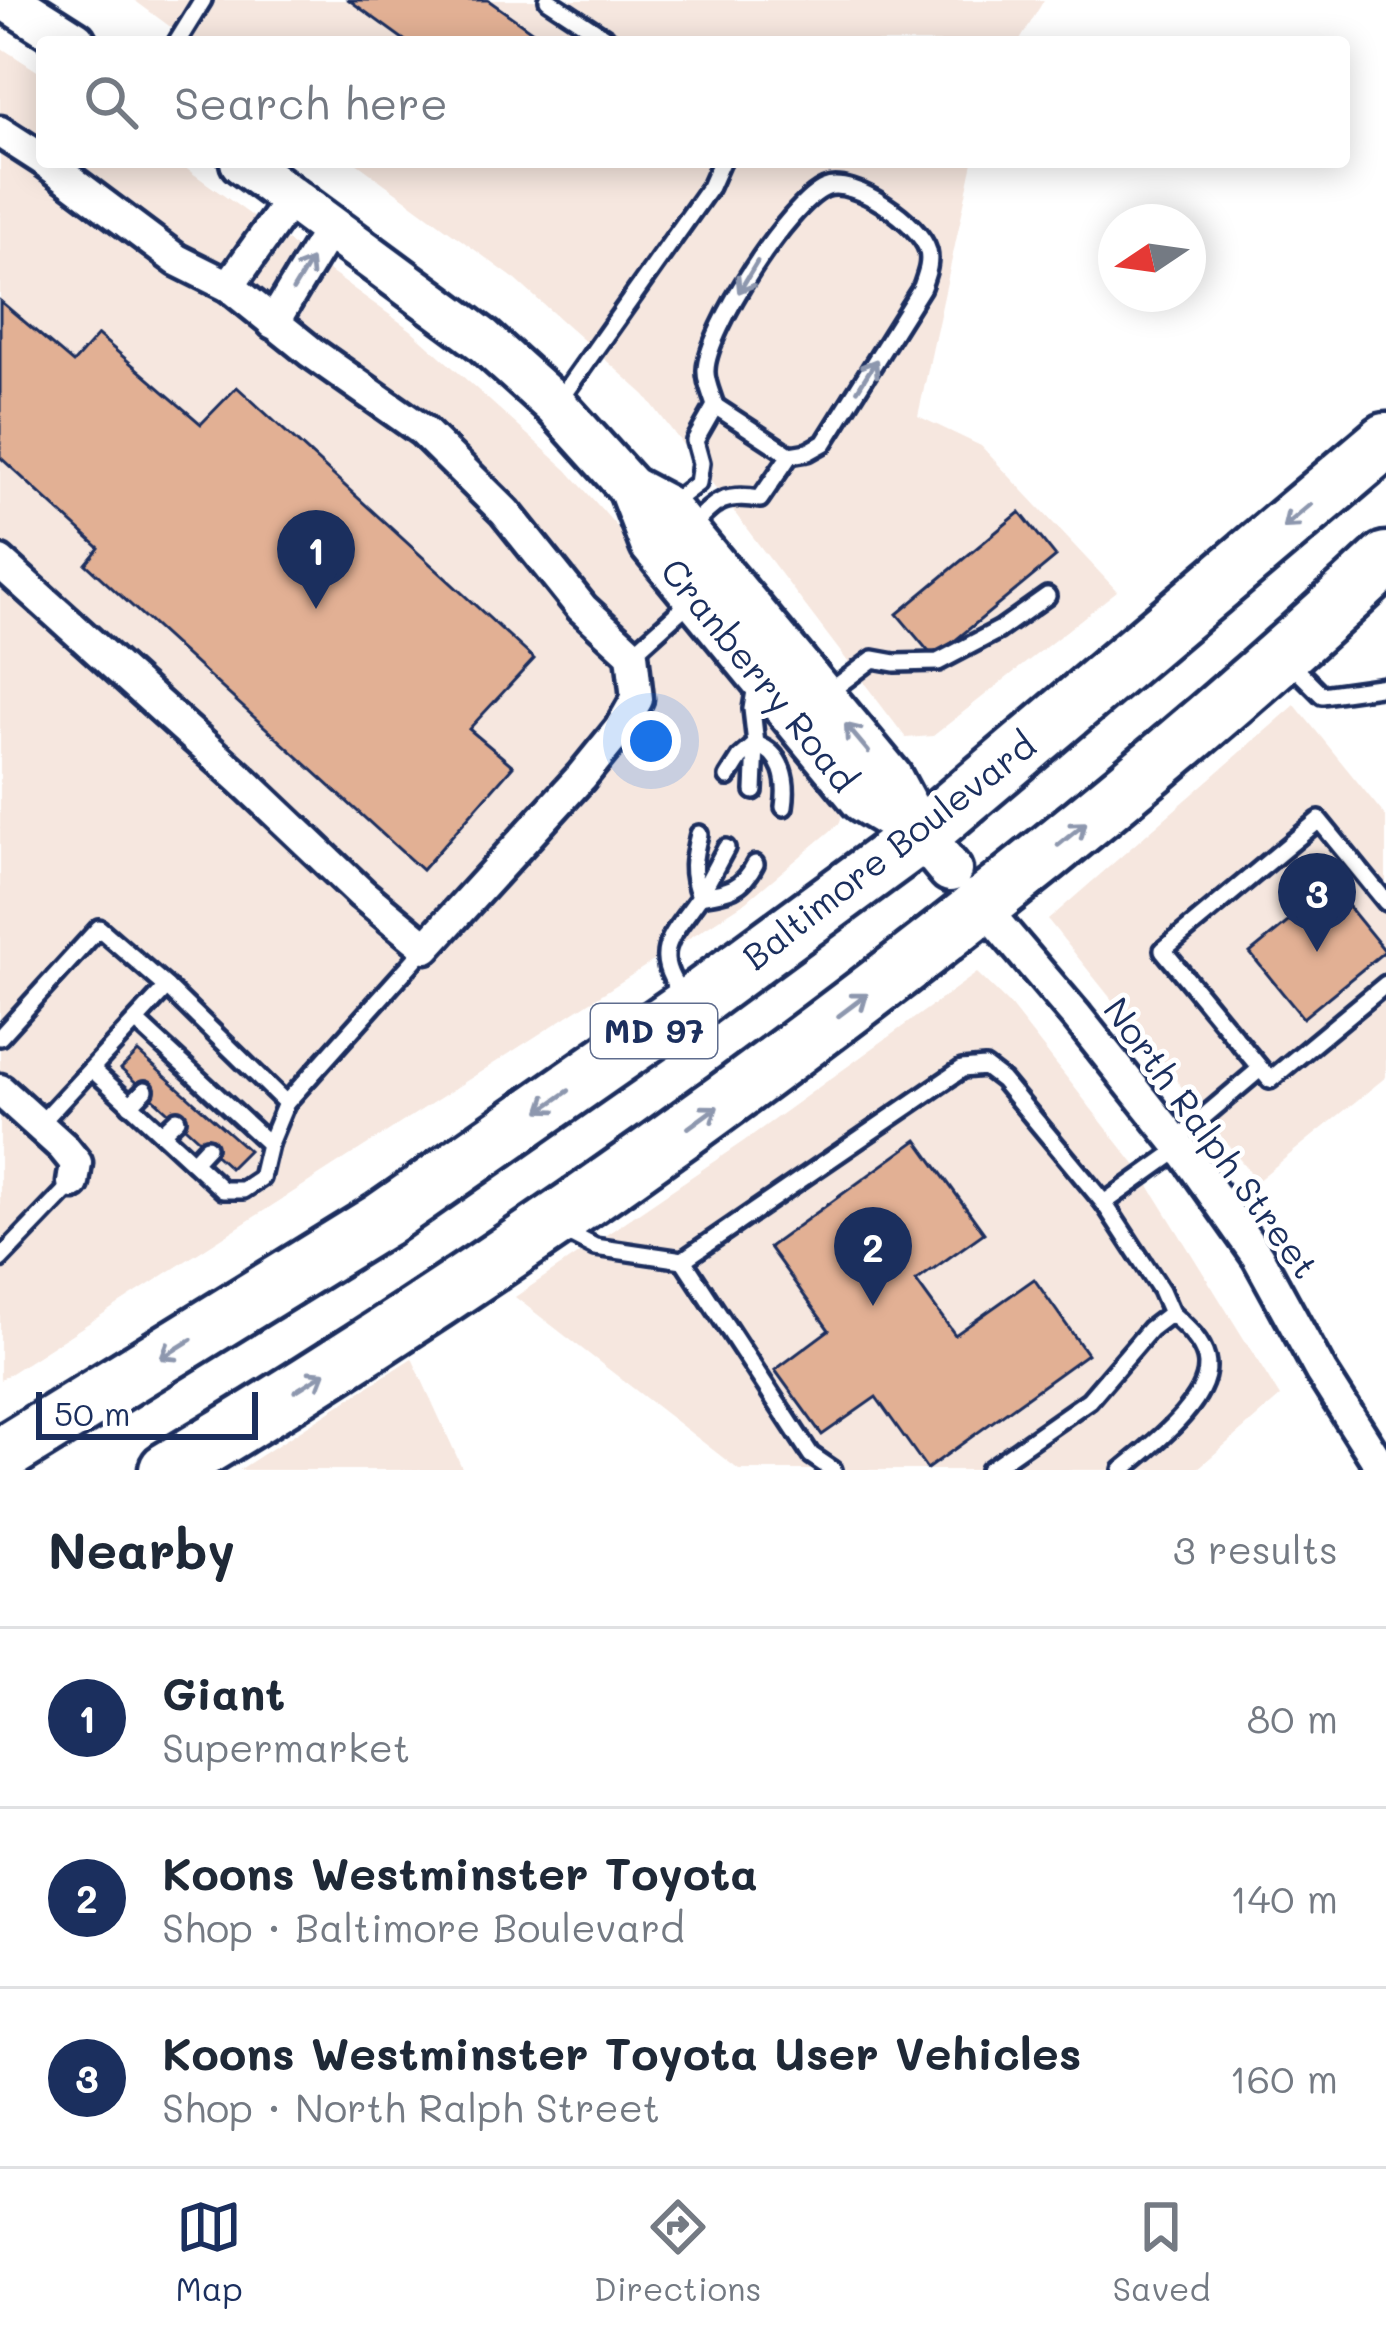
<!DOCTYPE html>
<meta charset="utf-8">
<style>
body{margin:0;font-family:Mali,sans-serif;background:#f2f2f3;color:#1f2937}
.compass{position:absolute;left:1098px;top:204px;width:108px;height:108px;border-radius:50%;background:#fff;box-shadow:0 6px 30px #0003;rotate:257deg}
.scale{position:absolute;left:36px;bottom:30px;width:222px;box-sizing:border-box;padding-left:12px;border:6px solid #1b2f5e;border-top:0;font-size:33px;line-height:42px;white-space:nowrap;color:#1b2f5e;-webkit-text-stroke:9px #fff;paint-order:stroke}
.you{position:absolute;left:651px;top:741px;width:42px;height:42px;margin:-30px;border:9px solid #fff;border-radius:50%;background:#1a73e8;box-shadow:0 0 0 18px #1a73e833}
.badge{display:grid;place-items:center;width:78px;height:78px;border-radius:50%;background:#1b2f5e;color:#fff;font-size:39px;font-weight:700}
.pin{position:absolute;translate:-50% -99px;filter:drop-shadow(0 3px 6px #0008)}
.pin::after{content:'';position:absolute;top:63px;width:42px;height:36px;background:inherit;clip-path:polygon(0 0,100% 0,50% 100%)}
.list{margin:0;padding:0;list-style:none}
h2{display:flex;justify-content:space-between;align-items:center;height:156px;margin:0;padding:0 48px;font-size:51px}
h2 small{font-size:39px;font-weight:400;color:#747a83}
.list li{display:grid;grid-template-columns:78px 1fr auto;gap:36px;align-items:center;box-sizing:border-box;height:180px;padding:0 48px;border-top:3px solid #e0e1e3}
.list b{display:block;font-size:45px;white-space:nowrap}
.list p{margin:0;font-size:39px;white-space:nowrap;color:#747a83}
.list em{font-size:39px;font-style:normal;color:#747a83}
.icon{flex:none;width:66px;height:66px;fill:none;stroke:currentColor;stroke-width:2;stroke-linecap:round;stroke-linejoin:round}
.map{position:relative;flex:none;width:1386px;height:1470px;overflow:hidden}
.search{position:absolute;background:#fff;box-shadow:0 6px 30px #0003;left:36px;right:36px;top:36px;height:132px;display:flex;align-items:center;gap:30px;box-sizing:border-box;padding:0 42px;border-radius:12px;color:#747a83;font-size:45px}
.sheet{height:696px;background:#fff}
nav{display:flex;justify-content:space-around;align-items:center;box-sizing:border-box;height:168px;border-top:3px solid #e0e1e3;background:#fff;font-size:33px;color:#747a83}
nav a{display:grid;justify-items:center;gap:6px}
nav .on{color:#1b2f5e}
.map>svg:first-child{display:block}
.built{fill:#f6e7df}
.building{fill:#e2b094;stroke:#1b2f5e;stroke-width:3}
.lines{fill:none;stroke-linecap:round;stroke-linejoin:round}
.lane-casing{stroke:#1b2f5e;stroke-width:24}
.street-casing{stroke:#1b2f5e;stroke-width:39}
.secondary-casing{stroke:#1b2f5e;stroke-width:51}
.highway-casing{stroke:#1b2f5e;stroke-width:63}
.lane{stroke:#fff;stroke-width:15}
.street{stroke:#fff;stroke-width:30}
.secondary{stroke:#fff;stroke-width:42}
.highway{stroke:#fff;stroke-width:54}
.oneway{stroke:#8d97ae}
.labels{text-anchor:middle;stroke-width:10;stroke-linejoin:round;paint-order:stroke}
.shield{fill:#fff;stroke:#5f6d8e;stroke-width:3}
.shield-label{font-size:33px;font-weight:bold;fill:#1b2f5e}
.street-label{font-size:36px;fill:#1b2f5e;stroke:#fff}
</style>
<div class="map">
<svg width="1386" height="1470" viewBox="0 0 1386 1470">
<rect width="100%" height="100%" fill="#fff"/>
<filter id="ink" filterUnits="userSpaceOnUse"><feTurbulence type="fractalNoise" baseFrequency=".00833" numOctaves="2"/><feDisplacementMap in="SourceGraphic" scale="24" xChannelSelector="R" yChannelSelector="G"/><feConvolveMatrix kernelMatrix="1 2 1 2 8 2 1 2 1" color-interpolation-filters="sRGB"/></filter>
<g filter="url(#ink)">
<!-- built -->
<g class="built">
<polygon points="134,0 1044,0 1019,42 191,42"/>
<polygon points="0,47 42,74 42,162 177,162 411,330 567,470 815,751 845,798 840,823 747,901 0,1380"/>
<polygon points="355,162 973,162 918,416 981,446 1117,591 933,736 906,738 645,395 516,280"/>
<polygon points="1295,705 1386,817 1386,1077 1257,1181 1048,920"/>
<polygon points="977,973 1009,1004 1140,1171 1280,1397 1196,1470 739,1470 515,1297 744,1141"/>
<polygon points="412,1358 463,1470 239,1470"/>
</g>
<!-- building -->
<g class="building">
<polygon points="349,0 488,0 547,42 407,42"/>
<polygon points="0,301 73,363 98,335 201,424 237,387 534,659 469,729 513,766 422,870 86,564 99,548 0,457"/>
<polygon points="1020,512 1056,557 934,658 897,614"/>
<polygon points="1332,886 1385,951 1303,1018 1250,953"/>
<polygon points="138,1052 248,1150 230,1168 121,1069"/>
<polygon points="917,1140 984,1233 916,1281 955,1335 1034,1279 1087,1354 927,1469 876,1397 822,1435 775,1370 829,1330 769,1247"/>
</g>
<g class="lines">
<defs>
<g id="lane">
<polyline points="548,0 612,42"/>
<polyline points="177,42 203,0"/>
<polyline points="558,402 710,187 721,162"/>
<path d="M 715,406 C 712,395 705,381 706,370 C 707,330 789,203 825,188 C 853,176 921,224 928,251 C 931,264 926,275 922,287 L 824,443 L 808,452 L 790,455"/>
<path d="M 669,505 L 698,483 L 701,463 L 695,441 L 715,406 L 790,455 L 760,499 C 721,492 714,504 688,530"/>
<polyline points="632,654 692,600"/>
<polyline points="1289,662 1322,695 1386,686"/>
<polyline points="825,695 873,659 895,663 938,662 999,630 1047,596"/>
<path d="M 756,744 C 783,753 788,781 784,807"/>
<polyline points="728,777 740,758 756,744 752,709 756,685"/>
<polyline points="754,791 756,744"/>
<path d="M 700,896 C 727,892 742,890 755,864"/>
<polyline points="700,896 726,848"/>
<polyline points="1386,902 1319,820 1163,950 1270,1080 1386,984"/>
<path d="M 685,998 C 648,952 671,938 700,896 C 690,873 693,858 699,834"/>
<polyline points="137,1022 269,1144"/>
<polyline points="0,1037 99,928 167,987 286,1103"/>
<polyline points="93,1070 223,1190 243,1190 261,1178 269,1144 286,1103 426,947"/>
<polyline points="130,1105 145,1090"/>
<polyline points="39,1125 167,987"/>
<polyline points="162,1133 177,1119"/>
<polyline points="1175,1141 1260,1069"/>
<polyline points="193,1162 207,1147"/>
<polyline points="560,1229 595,1247 683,1260 962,1069 985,1067 1002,1080 1104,1203 1181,1148"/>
<polyline points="0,1259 73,1183"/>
<polyline points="683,1260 811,1455 833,1470"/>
<polyline points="989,1470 1089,1400 1150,1329 1171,1313 1161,1290 1104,1203"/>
<path d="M 1122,1470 C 1150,1447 1216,1398 1206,1358 C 1201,1339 1185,1326 1171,1313"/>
</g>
<g id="street">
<polyline points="0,132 42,159"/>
<polyline points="229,286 291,199"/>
<polyline points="273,323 331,227"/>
<polyline points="0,562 242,780 362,894 426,947 581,777 620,729 637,699 632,654 582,608 505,512 422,430 311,352 229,286 177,260 46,162"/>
<polyline points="973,895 1077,1017 1181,1148 1258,1257 1321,1372 1383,1470"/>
<polyline points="0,1090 63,1147 76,1163 73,1183"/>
</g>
<g id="secondary">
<polyline points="8,0 74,42"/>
<polyline points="242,162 483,340 556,406 630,488 666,507 890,777 921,835 950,870"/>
<polyline points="630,488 652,545 862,800 920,835"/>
</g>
<g id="highway">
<polyline points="0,1456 382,1220 690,1005 921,835 1386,441"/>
<path d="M 167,1470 C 407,1327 636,1170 857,1002 C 1040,863 1218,718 1386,560"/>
</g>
</defs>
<!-- lane casing -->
<use href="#lane" class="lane-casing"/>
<!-- street casing -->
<use href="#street" class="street-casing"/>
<!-- secondary casing -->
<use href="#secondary" class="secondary-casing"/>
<!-- highway casing -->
<use href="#highway" class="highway-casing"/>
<!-- lane -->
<use href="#lane" class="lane"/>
<!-- street -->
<use href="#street" class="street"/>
<!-- secondary -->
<use href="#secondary" class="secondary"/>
<!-- highway -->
<use href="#highway" class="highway"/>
</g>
<!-- one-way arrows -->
<defs><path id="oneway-shaft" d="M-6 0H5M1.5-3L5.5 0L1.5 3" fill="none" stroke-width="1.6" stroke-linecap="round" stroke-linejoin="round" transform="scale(3)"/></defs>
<g class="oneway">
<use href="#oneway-shaft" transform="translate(302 275) rotate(-59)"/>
<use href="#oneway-shaft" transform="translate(748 277) rotate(121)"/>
<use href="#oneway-shaft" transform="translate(867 375) rotate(-58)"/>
<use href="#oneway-shaft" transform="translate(1297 516) rotate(140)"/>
<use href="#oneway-shaft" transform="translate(857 738) rotate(-130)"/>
<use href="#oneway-shaft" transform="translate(1072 834) rotate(-39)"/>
<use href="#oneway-shaft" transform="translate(853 1005) rotate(-37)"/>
<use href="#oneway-shaft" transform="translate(554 1101) rotate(145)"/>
<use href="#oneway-shaft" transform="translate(703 1117) rotate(-36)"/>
<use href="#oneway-shaft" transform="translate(176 1349) rotate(148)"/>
<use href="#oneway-shaft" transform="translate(310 1382) rotate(-32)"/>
</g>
</g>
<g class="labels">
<!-- shield labels -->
<rect class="shield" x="591" y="1004" width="126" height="54" rx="9"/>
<g class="shield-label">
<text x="654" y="1043">MD 97</text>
</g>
<!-- street labels -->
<g class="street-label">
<text transform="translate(759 675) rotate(51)" y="13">Cranberry Road</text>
<text transform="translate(889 851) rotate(-38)" y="13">Baltimore Boulevard</text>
<text transform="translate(1211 1138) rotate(54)" y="13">North Ralph Street</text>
</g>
</g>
</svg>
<svg class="compass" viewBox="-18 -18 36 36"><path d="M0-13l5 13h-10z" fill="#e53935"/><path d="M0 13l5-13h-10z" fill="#747a83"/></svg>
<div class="scale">50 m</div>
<div class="you"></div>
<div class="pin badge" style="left:316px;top:609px">1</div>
<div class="pin badge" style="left:873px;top:1306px">2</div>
<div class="pin badge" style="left:1317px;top:952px">3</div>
<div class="search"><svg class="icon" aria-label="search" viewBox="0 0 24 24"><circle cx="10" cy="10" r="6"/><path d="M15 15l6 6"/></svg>Search here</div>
</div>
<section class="sheet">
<h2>Nearby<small>3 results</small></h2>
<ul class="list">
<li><span class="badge">1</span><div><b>Giant</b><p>Supermarket</p></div><em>80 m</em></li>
<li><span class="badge">2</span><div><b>Koons Westminster Toyota</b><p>Shop · Baltimore Boulevard</p></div><em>140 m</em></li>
<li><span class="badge">3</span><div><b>Koons Westminster Toyota User Vehicles</b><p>Shop · North Ralph Street</p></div><em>160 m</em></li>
</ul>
</section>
<nav>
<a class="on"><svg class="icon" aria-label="map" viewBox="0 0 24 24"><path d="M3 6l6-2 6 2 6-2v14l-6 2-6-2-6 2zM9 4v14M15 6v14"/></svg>Map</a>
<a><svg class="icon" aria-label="directions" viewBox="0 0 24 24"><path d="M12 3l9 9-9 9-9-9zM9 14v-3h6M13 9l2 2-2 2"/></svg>Directions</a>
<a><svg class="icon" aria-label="saved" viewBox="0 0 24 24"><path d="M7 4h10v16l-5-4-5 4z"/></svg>Saved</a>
</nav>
